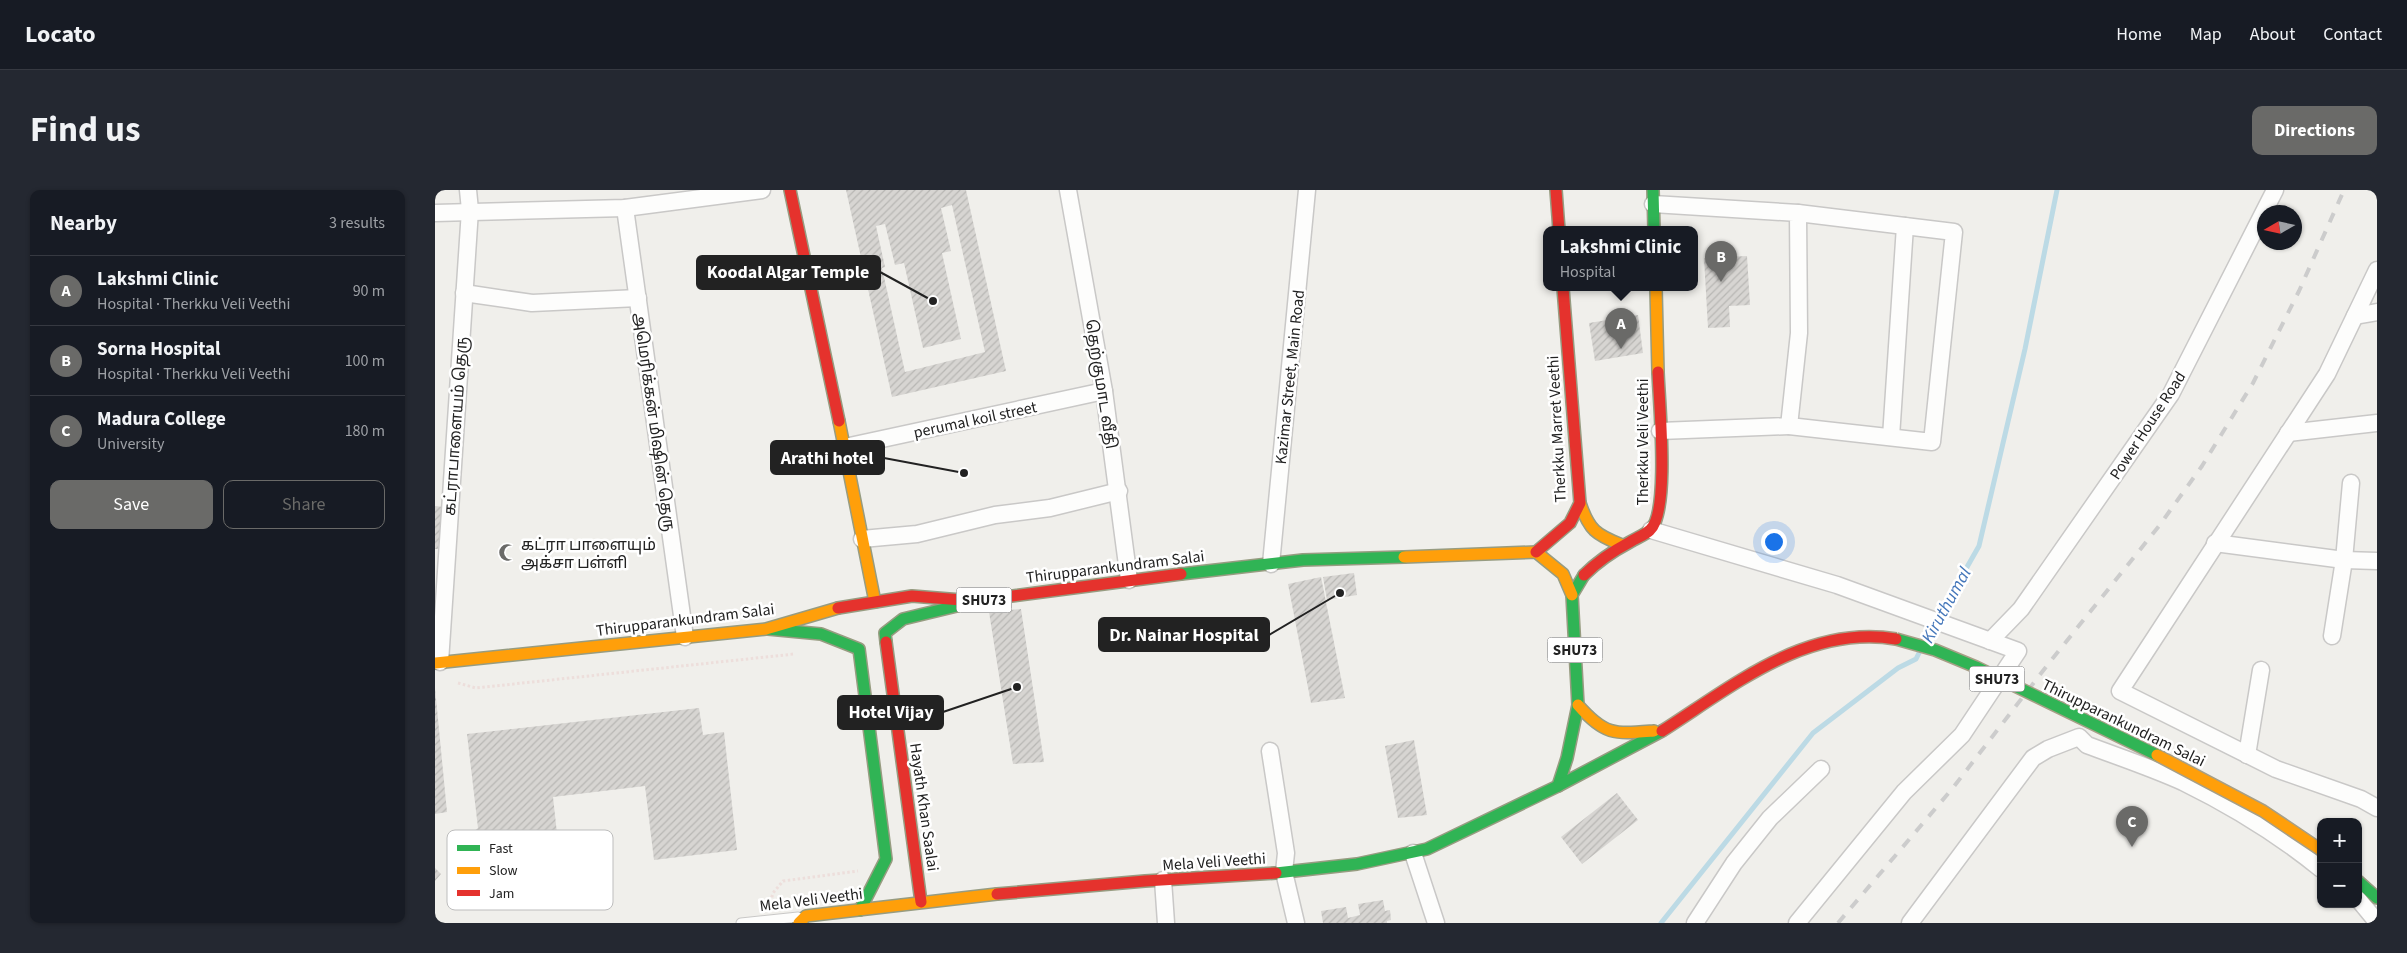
<!DOCTYPE html>
<meta charset="utf-8">
<style>
body{margin:0;font-family:"Source Sans 3","Noto Sans Tamil",sans-serif;background:#242831;color:#f1f3f6}
.controls{position:absolute;right:15px;bottom:15px;display:grid;overflow:hidden;border-radius:10px;box-shadow:0 1px 4px #0004}
.controls button{width:45px;height:45px;display:grid;place-items:center;padding:0;border:0;border-bottom:1px solid #363941;background:#171b24;color:#f1f3f6;font:25px sans-serif}
.compass{position:absolute;left:1822px;top:15px;width:45px;height:45px;border-radius:50%;background:#171b24;box-shadow:0 1px 4px #0004;rotate:261deg}
.you{position:absolute;left:1338px;top:351px;width:18px;height:18px;margin:-12px;border:4px solid #fff;border-radius:50%;background:#1a73e8;box-shadow:0 0 0 8px #1a73e833}
.badge{display:grid;place-items:center;width:32px;height:32px;border-radius:50%;background:#6a6a68;color:#fff;font-size:16px;font-weight:700}
.pin{position:absolute;translate:-50% -41px;filter:drop-shadow(0 1px 2px #0008)}
.pin::after{content:'';position:absolute;top:26px;width:18px;height:15px;background:inherit;clip-path:polygon(0 0,100% 0,50% 100%)}
.popup{position:absolute;left:1108px;top:36px;width:155px;height:65px;box-sizing:border-box;display:grid;place-content:center;border-radius:10px;background:#171b24;filter:drop-shadow(0 1px 4px #0005);font-size:16px;white-space:nowrap;color:#9ea1a6}
.popup b{font-size:19px;color:#f1f3f6}
.popup::after{content:'';position:absolute;left:50%;top:100%;margin-left:-10px;border:10px solid transparent;border-top-color:#171b24}
.list{margin:0;padding:0;list-style:none}
h2{display:flex;justify-content:space-between;align-items:center;height:65px;margin:0;padding:0 20px;font-size:21px}
h2 small{font-size:16px;font-weight:400;color:#9ea1a6}
.list li{display:grid;grid-template-columns:32px 1fr auto;gap:15px;align-items:center;box-sizing:border-box;height:70px;padding:0 20px;border-top:1px solid #363941}
.list b{display:block;font-size:19px;white-space:nowrap}
.list p{margin:0;font-size:16px;white-space:nowrap;color:#9ea1a6}
.list em{font-size:16px;font-style:normal;color:#9ea1a6}
.actions{display:flex;gap:10px;padding:15px 20px}
.actions a{flex:1;padding:11px 0;border:1px solid #6a6a68;border-radius:10px;text-align:center;font-size:18px;color:#6a6a68}
.actions .main{background:#6a6a68;color:#fff}
.map{position:relative;flex:none;width:1942px;height:733px;overflow:hidden;border-radius:10px}
header{display:flex;align-items:center;gap:30px;box-sizing:border-box;height:70px;padding:0 25px;background:#171b24;border-bottom:1px solid #363941}
header strong{font-size:24px}
nav{display:flex;gap:28px;margin-inline-start:auto;font-size:18px}
.intro{display:flex;align-items:center;justify-content:space-between;box-sizing:border-box;height:120px;padding:0 30px}
h1{margin:0;font-size:35px}
.button{padding:12px 22px;border-radius:10px;background:#6a6a68;color:#fff;font-size:18px;font-weight:700}
main{display:flex;gap:30px;padding:0 30px}
aside{flex:1;background:#171b24;border-radius:10px;box-shadow:0 1px 4px #0004}
.map>svg:first-child{display:block}
.lines{fill:none;stroke-linecap:round;stroke-linejoin:round}
.stream{stroke:#bcdae5;stroke-width:5}
.building{fill:url(#building-hatch);fill-rule:evenodd}
.lane-casing{stroke:#c9c8c7;stroke-width:11}
.street-casing{stroke:#c9c8c7;stroke-width:19}
.fast-casing{stroke:#979c81;stroke-width:14}
.slow-casing{stroke:#979c81;stroke-width:14}
.jam-casing{stroke:#979c81;stroke-width:14}
.path{stroke:#eddedb;stroke-width:3;stroke-dasharray:2.5 2.5;stroke-linecap:butt}
.lane{stroke:#fdfdfc;stroke-width:9}
.street{stroke:#fdfdfc;stroke-width:16}
.fast{stroke:#30b455;stroke-width:11}
.slow{stroke:#ff9f0a;stroke-width:11}
.jam{stroke:#e5322d;stroke-width:11}
.rail{stroke:#ccc;stroke-width:4;stroke-dasharray:10 10;stroke-linecap:butt}
.fast-bridge-casing{stroke:#a79f86;stroke-width:14;stroke-linecap:butt}
.slow-bridge-casing{stroke:#a79f86;stroke-width:14;stroke-linecap:butt}
.jam-bridge-casing{stroke:#a79f86;stroke-width:14;stroke-linecap:butt}
.fast-bridge{stroke:#30b455;stroke-width:11}
.slow-bridge{stroke:#ff9f0a;stroke-width:11}
.jam-bridge{stroke:#e5322d;stroke-width:11}
.labels{text-anchor:middle;stroke-width:5;stroke-linejoin:round;paint-order:stroke}
.shield{fill:#fff;stroke:#646464;stroke-width:1}
.shield-label{font-size:15px;font-weight:bold;fill:#222}
.street-label{font-size:16px;fill:#222;stroke:#fff}
.poi-label{font-size:16px;fill:#222;stroke:#fff;text-anchor:start}
.water-label{font-size:18px;font-style:italic;fill:#4577ba;stroke:#fff}
.key{fill:#fff;stroke:#bdbdbd;stroke-width:1}
.key-label{font-size:14px;fill:#222}
.leader{fill:none;stroke:#222;stroke-width:2}
.callout-dot{fill:#222;stroke:#fff;stroke-width:2}
.callout{fill:#222;stroke:#222;stroke-width:2}
.callout-label{font-size:18px;text-anchor:middle;font-weight:bold;fill:#fff}
</style>
<header>
<strong>Locato</strong>
<nav><a>Home</a><a>Map</a><a>About</a><a>Contact</a></nav>
</header>
<div class="intro"><h1>Find us</h1><a class="button">Directions</a></div>
<main>
<aside>
<h2>Nearby<small>3 results</small></h2>
<ul class="list">
<li><span class="badge">A</span><div><b>Lakshmi Clinic</b><p>Hospital · Therkku Veli Veethi</p></div><em>90 m</em></li>
<li><span class="badge">B</span><div><b>Sorna Hospital</b><p>Hospital · Therkku Veli Veethi</p></div><em>100 m</em></li>
<li><span class="badge">C</span><div><b>Madura College</b><p>University</p></div><em>180 m</em></li>
</ul>
<div class="actions"><a class="main">Save</a><a>Share</a></div>
</aside>
<div class="map">
<svg width="1942" height="733" viewBox="0 0 1942 733">
<defs>
<pattern id="building-hatch" width="6" height="6" patternUnits="userSpaceOnUse" patternTransform="scale(1.25)"><rect width="6" height="6" fill="#d7d5d2"/><path d="M-1 1l2-2M0 6l6-6M5 7l2-2" fill="none" stroke="#b8b7b4"/></pattern>
</defs>
<rect width="100%" height="100%" fill="#f0efeb"/>
<g class="lines">
<!-- stream -->
<g class="stream">
<polyline points="1491,449 1544,356 1590,159 1622,0"/>
<polyline points="1226,733 1378,543 1463,478 1481,469 1484,463"/>
</g>
</g>
<!-- building -->
<g class="building">
<path d="M 411,0 L 531,0 L 571,181 L 457,207 ZM 517,15 L 550,162 L 470,182 L 447,78 L 450,77 L 441,36 L 450,34 L 460,75 L 469,73 L 488,158 L 526,149 L 507,63 L 516,61 L 506,18 Z"/>
<polygon points="1312,66 1315,115 1294,116 1295,137 1273,138 1269,68"/>
<polygon points="1203,125 1208,163 1160,171 1154,133"/>
<polygon points="0,316 9,317 3,359 0,359"/>
<polygon points="919,383 922,405 892,410 888,387"/>
<polygon points="886,387 910,508 876,513 853,394"/>
<polygon points="586,419 609,572 578,574 554,422"/>
<polygon points="0,498 12,622 0,624"/>
<polygon points="264,518 268,545 289,542 302,660 219,670 210,596 118,607 126,680 77,685 80,712 58,715 39,691 35,644 43,638 32,544"/>
<polygon points="979,550 992,625 963,628 950,556"/>
<polygon points="1182,603 1203,630 1147,674 1126,647"/>
<polygon points="0,678 6,684 0,691"/>
<polygon points="948,710 950,721 955,720 956,730 952,731 952,733 888,733 886,721 911,717 913,728 925,725 923,714"/>
</g>
<g class="lines">
<defs>
<polyline id="lane" points="306,733 363,727"/>
<g id="street">
<polyline points="633,0 669,201 694,390"/>
<polyline points="1218,14 1363,23 1364,143 1354,236 1225,241"/>
<polyline points="190,18 250,447"/>
<polyline points="0,23 190,18 327,0"/>
<polyline points="1942,80 1892,184 1685,501 1841,579 1926,609 1942,618"/>
<polyline points="29,103 97,113 203,108"/>
<polyline points="1920,126 1942,122"/>
<polyline points="1354,236 1497,252 1519,42 1363,23"/>
<polyline points="1853,243 1942,233"/>
<polyline points="1456,247 1470,36"/>
<polyline points="410,257 669,201"/>
<polyline points="1216,340 1402,395 1583,461 1527,545 1469,602 1362,733"/>
<polyline points="427,349 482,344 560,325 615,318 684,301"/>
<polyline points="1780,353 1909,370 1942,371"/>
<polyline points="836,374 872,0"/>
<polyline points="1897,446 1909,370 1916,293"/>
<polyline points="1555,451 1586,419 1736,204 1840,0"/>
<polyline points="5,472 35,20 33,0"/>
<polyline points="835,561 851,663 849,682 861,733"/>
<polyline points="1812,565 1826,480"/>
<polyline points="978,663 1001,733"/>
<polyline points="728,690 731,733"/>
<polyline points="1923,709 1942,732"/>
<polyline points="1260,733 1299,673 1335,628 1386,579"/>
<path d="M 1475,733 L 1598,568 L 1613,559 L 1644,547 L 1652,555 C 1684,567 1717,578 1748,592 C 1797,616 1843,644 1886,679"/>
</g>
<g id="fast">
<polyline points="1218,0 1219,40"/>
<polyline points="746,384 868,370 969,367"/>
<polyline points="333,439 386,444 424,459 451,669 425,720"/>
<polyline points="451,452 450,443 468,429 530,414"/>
<polyline points="1123,596 1132,568 1143,515 1137,405 1149,385"/>
<polyline points="841,683 922,674 992,659 1123,596 1227,541"/>
<polyline points="1923,691 1942,708"/>
</g>
<g id="slow">
<polyline points="1221,98 1223,182"/>
<polyline points="404,231 440,412"/>
<path d="M 1145,313 C 1154,340 1161,345 1187,355"/>
<polyline points="969,367 1101,362 1128,384 1137,405"/>
<polyline points="0,473 331,439 403,418"/>
<path d="M 1143,515 C 1170,546 1180,544 1219,541"/>
<polyline points="364,733 371,726 562,704"/>
</g>
<g id="jam">
<polyline points="355,0 404,231"/>
<polyline points="1121,0 1124,40"/>
<polyline points="1101,362 1135,333 1145,313 1128,98"/>
<path d="M 1149,385 C 1163,371 1178,361 1195,352 C 1201,348 1210,345 1215,340 C 1235,323 1224,211 1223,182"/>
<polyline points="403,418 477,406 539,411 746,384"/>
<polyline points="451,452 486,712"/>
<polyline points="562,704 710,691 841,683"/>
</g>
</defs>
<!-- lane casing -->
<use href="#lane" class="lane-casing"/>
<!-- street casing -->
<use href="#street" class="street-casing"/>
<!-- fast casing -->
<use href="#fast" class="fast-casing"/>
<!-- slow casing -->
<use href="#slow" class="slow-casing"/>
<!-- jam casing -->
<use href="#jam" class="jam-casing"/>
<!-- path -->
<g class="path">
<polyline points="23,493 41,498 359,464"/>
<polyline points="334,717 338,703 348,691 423,681"/>
</g>
<!-- lane -->
<use href="#lane" class="lane"/>
<!-- street -->
<use href="#street" class="street"/>
<!-- fast -->
<use href="#fast" class="fast"/>
<!-- slow -->
<use href="#slow" class="slow"/>
<!-- jam -->
<use href="#jam" class="jam"/>
<!-- rail -->
<polyline class="rail" points="1403,733 1517,599 1614,473 1724,336 1767,276 1818,193 1864,101 1909,0"/>
<defs>
<polyline id="fast-bridge" points="1461,449 1500,460 1541,477 1722,565"/>
<polyline id="slow-bridge" points="1722,565 1828,621 1886,660"/>
<path id="jam-bridge" d="M 1227,541 C 1298,496 1372,434 1461,449"/>
</defs>
<!-- fast-bridge casing -->
<use href="#fast-bridge" class="fast-bridge-casing"/>
<!-- slow-bridge casing -->
<use href="#slow-bridge" class="slow-bridge-casing"/>
<!-- jam-bridge casing -->
<use href="#jam-bridge" class="jam-bridge-casing"/>
<!-- fast-bridge -->
<use href="#fast-bridge" class="fast-bridge"/>
<!-- slow-bridge -->
<use href="#slow-bridge" class="slow-bridge"/>
<!-- jam-bridge -->
<use href="#jam-bridge" class="jam-bridge"/>
</g>
<!-- icons -->
<defs>
<symbol id="mosque-bare" viewBox="-9 -9 18 18"><path d="M3.5-4.9A6 6 0 1 0 3.5 4.9A5 5 0 1 1 3.5-4.9Z" fill="#6a6a68" stroke="#fff" stroke-width="2.5" paint-order="stroke"/></symbol>
</defs>
<g fill-rule="evenodd">
<use href="#mosque-bare" x="60" y="350" width="25" height="25"/>
</g>
<g class="labels">
<!-- shield labels -->
<g class="shield">
<rect x="521.5" y="397.5" width="55" height="25" rx="4"/>
<rect x="1112.5" y="447.5" width="55" height="25" rx="4"/>
<rect x="1534.5" y="476.5" width="55" height="25" rx="4"/>
</g>
<g class="shield-label">
<text x="549" y="415">SHU73</text>
<text x="1140" y="465">SHU73</text>
<text x="1562" y="494">SHU73</text>
</g>
<!-- street labels -->
<g class="street-label">
<text transform="translate(854 187) rotate(-84)" y="6">Kazimar Street, Main Road</text>
<text transform="translate(667 194) rotate(81)" y="6">தெற்குமாட வீதி</text>
<text transform="translate(540 229) rotate(-12)" y="6">perumal koil street</text>
<text transform="translate(220 232) rotate(82)" y="6">அமெரிக்கன் மிஷின் தெரு</text>
<text transform="translate(1712 235) rotate(-57)" y="6">Power House Road</text>
<text transform="translate(20 236) rotate(-86)" y="6">கட்ராபாளையம் தெரு</text>
<text transform="translate(1121 239) rotate(-93)" y="6">Therkku Marret Veethi</text>
<text transform="translate(1207 252) rotate(-90)" y="6">Therkku Veli Veethi</text>
<text transform="translate(680 376) rotate(-7)" y="6">Thirupparankundram Salai</text>
<text transform="translate(250 429) rotate(-7)" y="6">Thirupparankundram Salai</text>
<text transform="translate(1689 532) rotate(26)" y="6">Thirupparankundram Salai</text>
<text transform="translate(490 617) rotate(82)" y="6">Hayath Khan Saalai</text>
<text transform="translate(779 671) rotate(-4)" y="6">Mela Veli Veethi</text>
<text transform="translate(376 709) rotate(-7)" y="6">Mela Veli Veethi</text>
</g>
<!-- poi labels -->
<g class="poi-label">
<text x="86" y="360">கட்ரா பாளையும்<tspan x="86" dy="18">அக்சா பள்ளி</tspan></text>
</g>
<!-- water labels -->
<g class="water-label">
<text transform="translate(1511 415) rotate(-61)" y="6">Kiruthumal</text>
</g>
</g>
<!-- legend -->
<rect x="12" y="640" width="166" height="80" rx="8" class="key"/>
<rect x="22" y="655" width="23" height="6" fill="#30b455"/>
<rect x="22" y="677" width="23" height="7" fill="#ff9f0a"/>
<rect x="22" y="700" width="23" height="6" fill="#e5322d"/>
<g class="key-label">
<text x="54" y="663">Fast</text>
<text x="54" y="685">Slow</text>
<text x="54" y="708">Jam</text>
</g>
<!-- callouts -->
<path class="leader" d="M498 111L445 82M529 283L449 268M905 403L834 445M582 497L508 522"/>
<g class="callout-dot">
<circle cx="498" cy="111" r="5"/>
<circle cx="529" cy="283" r="5"/>
<circle cx="905" cy="403" r="5"/>
<circle cx="582" cy="497" r="5"/>
</g>
<g class="callout">
<rect x="262" y="66" width="183" height="33" rx="5"/>
<rect x="336" y="251" width="113" height="33" rx="5"/>
<rect x="664" y="428" width="170" height="33" rx="5"/>
<rect x="403" y="506" width="105" height="33" rx="5"/>
</g>
<g class="callout-label">
<text x="353" y="88">Koodal Algar Temple</text>
<text x="392" y="274">Arathi hotel</text>
<text x="749" y="451">Dr. Nainar Hospital</text>
<text x="456" y="528">Hotel Vijay</text>
</g>
</svg>
<div class="controls">
<button>+</button>
<button>−</button>
</div>
<svg class="compass" viewBox="-18 -18 36 36"><path d="M0-13l5 13h-10z" fill="#e53935"/><path d="M0 13l5-13h-10z" fill="#9ea1a6"/></svg>
<div class="you"></div>
<div class="pin badge" style="left:1186px;top:159px">A</div>
<div class="popup"><b>Lakshmi Clinic</b>Hospital</div>
<div class="pin badge" style="left:1286px;top:92px">B</div>
<div class="pin badge" style="left:1697px;top:657px">C</div>
</div>
</main>
